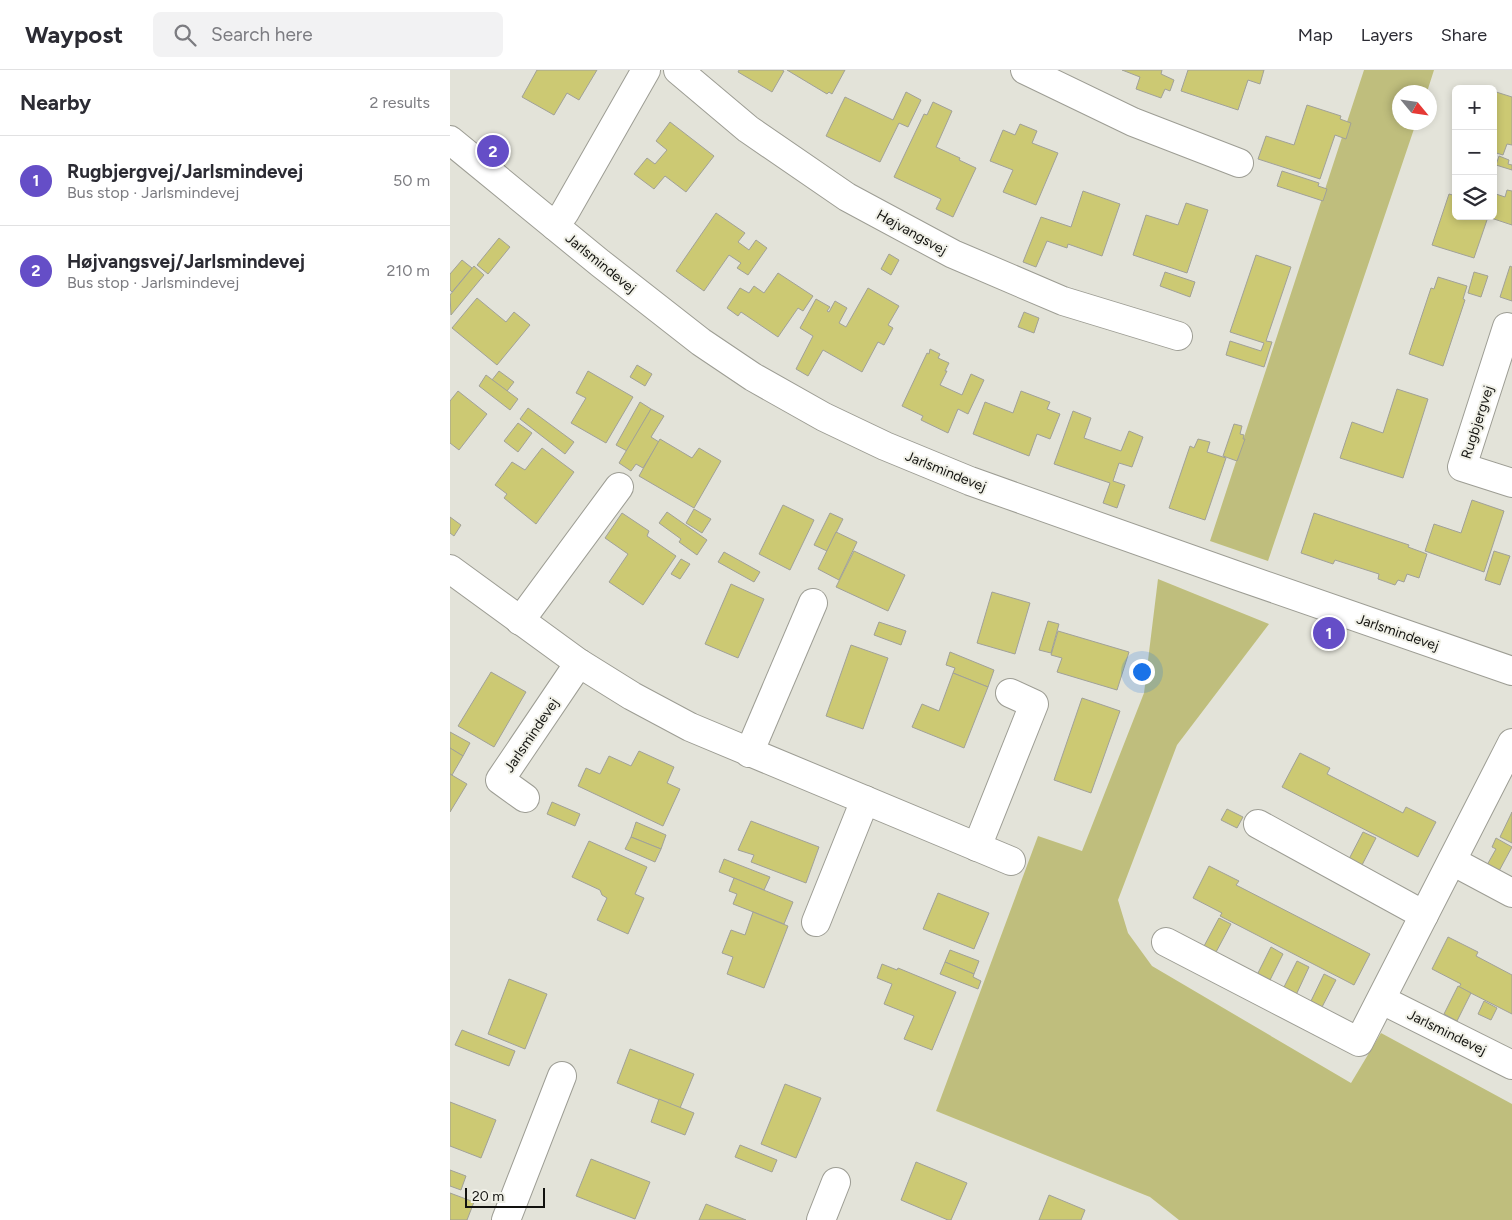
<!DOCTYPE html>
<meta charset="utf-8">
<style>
body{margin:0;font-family:Figtree,sans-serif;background:#f2f2f3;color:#2b2b33}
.controls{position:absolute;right:15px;top:15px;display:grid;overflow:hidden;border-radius:8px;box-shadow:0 2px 8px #0003}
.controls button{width:45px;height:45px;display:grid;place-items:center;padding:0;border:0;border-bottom:1px solid #e1e1e2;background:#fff;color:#2b2b33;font:25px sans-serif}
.compass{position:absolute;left:942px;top:15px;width:45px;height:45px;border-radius:50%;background:#fff;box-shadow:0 2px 8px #0003;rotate:119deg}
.scale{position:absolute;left:15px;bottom:12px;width:80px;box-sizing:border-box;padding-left:5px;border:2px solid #12120f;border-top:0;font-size:14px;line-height:18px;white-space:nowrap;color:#12120f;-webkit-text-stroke:4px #f0f0e7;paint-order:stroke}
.you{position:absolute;left:691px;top:601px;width:18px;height:18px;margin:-12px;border:4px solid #fff;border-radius:50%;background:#1a73e8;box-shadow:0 0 0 8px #1a73e833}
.badge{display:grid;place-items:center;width:32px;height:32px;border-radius:50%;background:#654ec7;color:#fff;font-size:16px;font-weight:700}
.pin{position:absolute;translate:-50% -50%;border:2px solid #fff;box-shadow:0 1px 5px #0006}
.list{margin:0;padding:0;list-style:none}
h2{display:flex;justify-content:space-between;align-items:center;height:65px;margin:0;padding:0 20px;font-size:21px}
h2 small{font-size:16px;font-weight:400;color:#7c7c81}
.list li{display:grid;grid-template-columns:32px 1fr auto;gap:15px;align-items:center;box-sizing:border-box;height:90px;padding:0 20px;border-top:1px solid #e1e1e2}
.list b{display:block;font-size:19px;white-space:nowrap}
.list p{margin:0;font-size:16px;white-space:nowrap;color:#7c7c81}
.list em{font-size:16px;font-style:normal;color:#7c7c81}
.icon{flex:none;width:28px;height:28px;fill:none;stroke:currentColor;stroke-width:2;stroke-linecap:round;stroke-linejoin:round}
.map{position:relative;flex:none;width:1062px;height:1150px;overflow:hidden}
header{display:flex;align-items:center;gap:30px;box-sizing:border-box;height:70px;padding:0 25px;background:#fff;border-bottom:1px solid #e1e1e2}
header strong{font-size:24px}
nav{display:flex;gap:28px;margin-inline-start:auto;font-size:18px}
.search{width:350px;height:45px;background:#f2f2f3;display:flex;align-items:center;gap:12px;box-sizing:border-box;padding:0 18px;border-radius:8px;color:#7c7c81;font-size:19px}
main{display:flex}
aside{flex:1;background:#fff}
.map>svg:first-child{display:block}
.green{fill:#bfbe7d}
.building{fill:#ccc973;stroke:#a1a198}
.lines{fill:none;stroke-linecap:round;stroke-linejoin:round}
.minor-casing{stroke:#9d9d94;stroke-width:30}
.minor{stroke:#fff;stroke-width:28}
.labels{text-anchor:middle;stroke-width:4;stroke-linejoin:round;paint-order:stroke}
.street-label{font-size:14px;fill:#12120f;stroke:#f0f0e7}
</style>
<header>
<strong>Waypost</strong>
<div class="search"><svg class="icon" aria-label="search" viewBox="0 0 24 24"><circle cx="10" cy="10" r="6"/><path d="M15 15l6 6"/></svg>Search here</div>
<nav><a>Map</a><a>Layers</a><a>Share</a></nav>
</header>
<main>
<aside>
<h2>Nearby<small>2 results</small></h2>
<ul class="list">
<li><span class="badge">1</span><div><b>Rugbjergvej/Jarlsmindevej</b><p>Bus stop · Jarlsmindevej</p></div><em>50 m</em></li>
<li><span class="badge">2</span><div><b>Højvangsvej/Jarlsmindevej</b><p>Bus stop · Jarlsmindevej</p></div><em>210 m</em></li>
</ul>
</aside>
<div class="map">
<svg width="1062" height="1150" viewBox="0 0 1062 1150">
<rect width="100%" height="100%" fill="#e3e3d9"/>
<!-- green -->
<g class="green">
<polygon points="914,0 984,0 977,22 949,22 949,52 966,53 818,491 760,471"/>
<polygon points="708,509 819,554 727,675 668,830 678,863 702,896 901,1013 931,963 1062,1034 1062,1150 729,1150 700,1127 486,1041 588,766 632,781 694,623"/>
</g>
<!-- building -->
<g class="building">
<polygon points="87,0 147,0 129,30 117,23 104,45 72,27"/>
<polygon points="289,0 332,0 334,1 322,22 288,2"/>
<polygon points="337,0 395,0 382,24 379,22 377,24"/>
<polygon points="672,0 712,0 711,4 724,10 720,21 715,19 711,28 686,19 690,7"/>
<polygon points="738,0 814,0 810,14 798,10 788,40 731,21"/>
<polygon points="1043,21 1062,27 1062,75 1057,74 1053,85 1043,82"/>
<polygon points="456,22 471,30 458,57 449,53 430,92 376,66 395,27 443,50"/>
<polygon points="483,32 502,41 486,77 510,88 509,90 526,98 503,147 486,139 491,129 444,107 474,44 477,45"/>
<polygon points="857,35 891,46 890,49 901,53 896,69 885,65 870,109 808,89 816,66 844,75"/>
<polygon points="220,52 264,86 236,122 215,106 204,119 184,104 197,88 205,94 217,80 206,71"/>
<polygon points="570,54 587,61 582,73 608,83 586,135 553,122 563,100 540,91 553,60 565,65"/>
<polygon points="1049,86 1059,90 1058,94 1062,95 1062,100 1046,95"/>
<polygon points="832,101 869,113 868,116 877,119 873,131 827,116"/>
<polygon points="1057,120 1062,121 1062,155 1038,147 1024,188 982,175 999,124 1006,126 1006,146 1043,146 1043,123 1055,127"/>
<polygon points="633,121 670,134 652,186 618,174 617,178 597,171 586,197 573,192 591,147 621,157"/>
<polygon points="736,133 758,140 737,203 683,185 696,145 728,155"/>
<polygon points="266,143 295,163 288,172 299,180 306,170 317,178 298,205 287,198 291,193 279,185 254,221 226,201"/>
<polygon points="49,168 60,177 38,204 27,195"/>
<polygon points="439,184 449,190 441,205 431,199"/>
<polygon points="806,185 841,197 816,271 822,272 814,297 776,285 780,271 811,281 814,273 780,262"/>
<polygon points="12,190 22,198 2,222 0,220 0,204"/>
<polygon points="24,196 34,205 1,245 0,225"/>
<polygon points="1060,196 1062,197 1062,231 1050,227"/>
<polygon points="715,202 745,212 740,227 710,216"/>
<polygon points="1024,202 1038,206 1031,227 1018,223"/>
<polygon points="328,203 363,226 353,241 348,238 328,267 291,242 288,246 277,238 290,218 299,223 304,216 314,223"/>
<polygon points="988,207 1017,216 1013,229 1015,230 993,296 959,284 981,218 984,219"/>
<polygon points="418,218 449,236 438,255 443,258 434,275 428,272 412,302 373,280 358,306 346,299 363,266 350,258 366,229 380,237 377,241 379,242 385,231 397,238 389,253 396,257"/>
<polygon points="27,228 56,252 64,242 80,255 47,295 2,258"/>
<polygon points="574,242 589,248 584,263 568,257"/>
<polygon points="480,279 490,284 488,288 499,293 495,301 497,301 490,315 512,325 521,304 534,310 518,344 508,339 498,363 471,350 473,346 452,336 477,283 479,284"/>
<polygon points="187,295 202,304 195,316 180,307"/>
<polygon points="49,301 64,312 57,321 42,310"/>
<polygon points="138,301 183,327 156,373 121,353 136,328 126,323"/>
<polygon points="36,305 68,329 60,340 29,316"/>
<polygon points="947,319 978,329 953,408 890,388 902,352 933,363"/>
<polygon points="8,321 37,344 9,380 0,373 0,331"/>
<polygon points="571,321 600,332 597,339 610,344 600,369 587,364 579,386 523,364 535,332 563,343"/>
<polygon points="190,332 201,339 177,381 166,375"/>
<polygon points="78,338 124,372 115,384 70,349"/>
<polygon points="201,339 214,346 201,367 209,372 193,398 186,394 181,401 169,393"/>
<polygon points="623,341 641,348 634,368 671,381 679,361 693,367 682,397 669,393 663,411 675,415 667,438 653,433 660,413 604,394"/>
<polygon points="68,353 82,363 68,382 54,371"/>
<polygon points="784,354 792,356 790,364 794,365 793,369 795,369 787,391 773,386"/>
<polygon points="210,369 242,388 249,378 271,391 244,438 189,406"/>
<polygon points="748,369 760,372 757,382 776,388 755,450 719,438 740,376 744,378"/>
<polygon points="92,378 124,402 86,454 54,428 57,424 45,415 62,392 75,400"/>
<polygon points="1022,430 1054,441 1034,502 975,481 984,454 1011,463"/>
<polygon points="333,435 364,450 340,500 309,484"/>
<polygon points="244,439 261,449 252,463 236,453"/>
<polygon points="217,442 257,470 247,485 229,472 231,469 209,453"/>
<polygon points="172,443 199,461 197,466 226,486 193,535 159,512 178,484 155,468"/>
<polygon points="380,443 393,449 377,481 364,475"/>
<polygon points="864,443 959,475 958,477 977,484 969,508 957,504 954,512 948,510 945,515 928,509 929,504 885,490 883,494 851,483"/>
<polygon points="0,447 11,455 4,466 0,463"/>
<polygon points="386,462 407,472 389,510 368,499"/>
<polygon points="404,481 455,505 438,541 386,517"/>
<polygon points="1044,481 1060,486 1050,515 1035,510"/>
<polygon points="274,482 310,502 304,512 268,492"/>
<polygon points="231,489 240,494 230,509 221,504"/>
<polygon points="281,514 314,529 288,588 255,574"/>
<polygon points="542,522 580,533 565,584 527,573"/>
<polygon points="598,551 609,554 601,583 589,580"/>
<polygon points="429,552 456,561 451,575 424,565"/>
<polygon points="608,561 679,582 667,620 607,602 612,588 601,585"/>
<polygon points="401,575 438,588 413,659 376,646"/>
<polygon points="500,582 544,600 538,617 503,603 505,598 496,595"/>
<polygon points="41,602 76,622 44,677 8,656"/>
<polygon points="503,603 538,617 514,678 462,657 472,634 489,641"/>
<polygon points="632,628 670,641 641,723 604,710"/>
<polygon points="0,662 20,673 13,686 0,678"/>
<polygon points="0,678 13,686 2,705 0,704"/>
<polygon points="189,681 224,697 217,713 230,719 213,756 128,716 136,698 150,704 159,686 181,696"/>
<polygon points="850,683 880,698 877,704 953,743 956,737 986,752 968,787 832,717"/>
<polygon points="0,704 17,714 0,742"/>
<polygon points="102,732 130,744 125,756 97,744"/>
<polygon points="777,739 793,747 787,758 771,750"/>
<polygon points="1062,742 1062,773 1050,767"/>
<polygon points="301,751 369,777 356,813 301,792 304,785 288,780"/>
<polygon points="186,752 216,765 211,779 181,767"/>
<polygon points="913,762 926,768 912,795 899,789"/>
<polygon points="181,767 211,779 205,792 175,779"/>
<polygon points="1046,768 1062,777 1049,801 1037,795 1046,779 1042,777"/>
<polygon points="139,771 197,797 185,824 194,828 178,864 147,850 157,828 152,825 150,820 122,807"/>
<polygon points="274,789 320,807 314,820 269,802"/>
<polygon points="759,796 789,811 786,815 920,884 904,915 770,846 772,843 743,828"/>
<polygon points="284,808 343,832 334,854 283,834 287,824 279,821"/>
<polygon points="488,823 539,843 524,879 473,859"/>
<polygon points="303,842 338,856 314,918 277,904 283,887 272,883 281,860 295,865"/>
<polygon points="769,848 781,854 765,884 753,878"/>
<polygon points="998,867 1028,882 1026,886 1062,905 1062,944 1009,917 1011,914 982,899"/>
<polygon points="821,877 833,884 819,912 807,905"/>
<polygon points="500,880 529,891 524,904 495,892"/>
<polygon points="847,891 859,897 846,925 833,919"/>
<polygon points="495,892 524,904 523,907 531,911 528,919 490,904"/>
<polygon points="432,894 447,900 448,898 506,922 482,980 454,969 464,946 434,934 442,914 427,908"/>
<polygon points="874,904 886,910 872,937 861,931"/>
<polygon points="59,909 97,924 75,979 38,964"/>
<polygon points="1008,916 1021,923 1007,951 994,944"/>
<polygon points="1034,931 1047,938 1041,950 1028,944"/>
<polygon points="12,960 65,981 59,996 5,975"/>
<polygon points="180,979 244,1004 230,1038 167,1013"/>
<polygon points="335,1014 371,1028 346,1088 311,1074"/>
<polygon points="209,1029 244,1043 235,1065 201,1052"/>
<polygon points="0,1032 46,1050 31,1088 0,1076"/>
<polygon points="290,1075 327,1090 322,1102 285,1087"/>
<polygon points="141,1089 200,1112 185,1149 126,1126"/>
<polygon points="466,1092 517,1113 501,1150 498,1150 451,1130"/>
<polygon points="0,1100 16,1106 11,1120 0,1116"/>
<polygon points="0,1123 24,1132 17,1150 0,1150"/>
<polygon points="599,1125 635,1140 631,1150 589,1150"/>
<polygon points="256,1134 296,1150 249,1150"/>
</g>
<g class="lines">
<defs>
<g id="minor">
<polyline points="228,0 298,59 397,127 503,184 613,231 728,266"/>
<polyline points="575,0 683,52 789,93"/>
<polyline points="0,70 150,193 251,272 303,307 374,347 435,376 520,411 788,506 1062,601"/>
<polyline points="105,156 115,142 196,0"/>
<polyline points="1057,257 1012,397 1062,413"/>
<polyline points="0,499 129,593 182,626 240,657 561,791"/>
<polyline points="70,551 169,417"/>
<polyline points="299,683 363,533"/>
<polyline points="75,728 50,710 129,593"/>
<polyline points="808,754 974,845"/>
<polyline points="527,777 584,634 560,623"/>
<polyline points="1002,791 1062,823"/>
<polyline points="366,852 415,730"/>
<polyline points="716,872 909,972 1062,673"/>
<polyline points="932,930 1062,995"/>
<polyline points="56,1150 112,1006"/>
<polyline points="371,1150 386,1112"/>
</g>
</defs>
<!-- minor casing -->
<use href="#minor" class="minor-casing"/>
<!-- minor -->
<use href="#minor" class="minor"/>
</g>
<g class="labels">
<!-- street labels -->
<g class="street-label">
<text transform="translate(462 162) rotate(29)" y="5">Højvangsvej</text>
<text transform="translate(151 193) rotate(39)" y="5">Jarlsmindevej</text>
<text transform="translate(1027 352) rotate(-72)" y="5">Rugbjergvej</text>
<text transform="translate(496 401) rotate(22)" y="5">Jarlsmindevej</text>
<text transform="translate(948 562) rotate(19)" y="5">Jarlsmindevej</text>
<text transform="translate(81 665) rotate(-56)" y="5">Jarlsmindevej</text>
<text transform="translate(997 962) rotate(26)" y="5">Jarlsmindevej</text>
</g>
</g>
</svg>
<div class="controls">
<button>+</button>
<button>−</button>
<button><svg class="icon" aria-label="layers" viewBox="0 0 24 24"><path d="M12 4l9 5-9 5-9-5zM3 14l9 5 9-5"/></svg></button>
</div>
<svg class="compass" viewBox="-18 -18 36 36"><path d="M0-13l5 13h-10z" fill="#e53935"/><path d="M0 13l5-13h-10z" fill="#7c7c81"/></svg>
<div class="scale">20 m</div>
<div class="you"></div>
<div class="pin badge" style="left:879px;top:563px">1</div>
<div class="pin badge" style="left:43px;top:81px">2</div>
</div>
</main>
